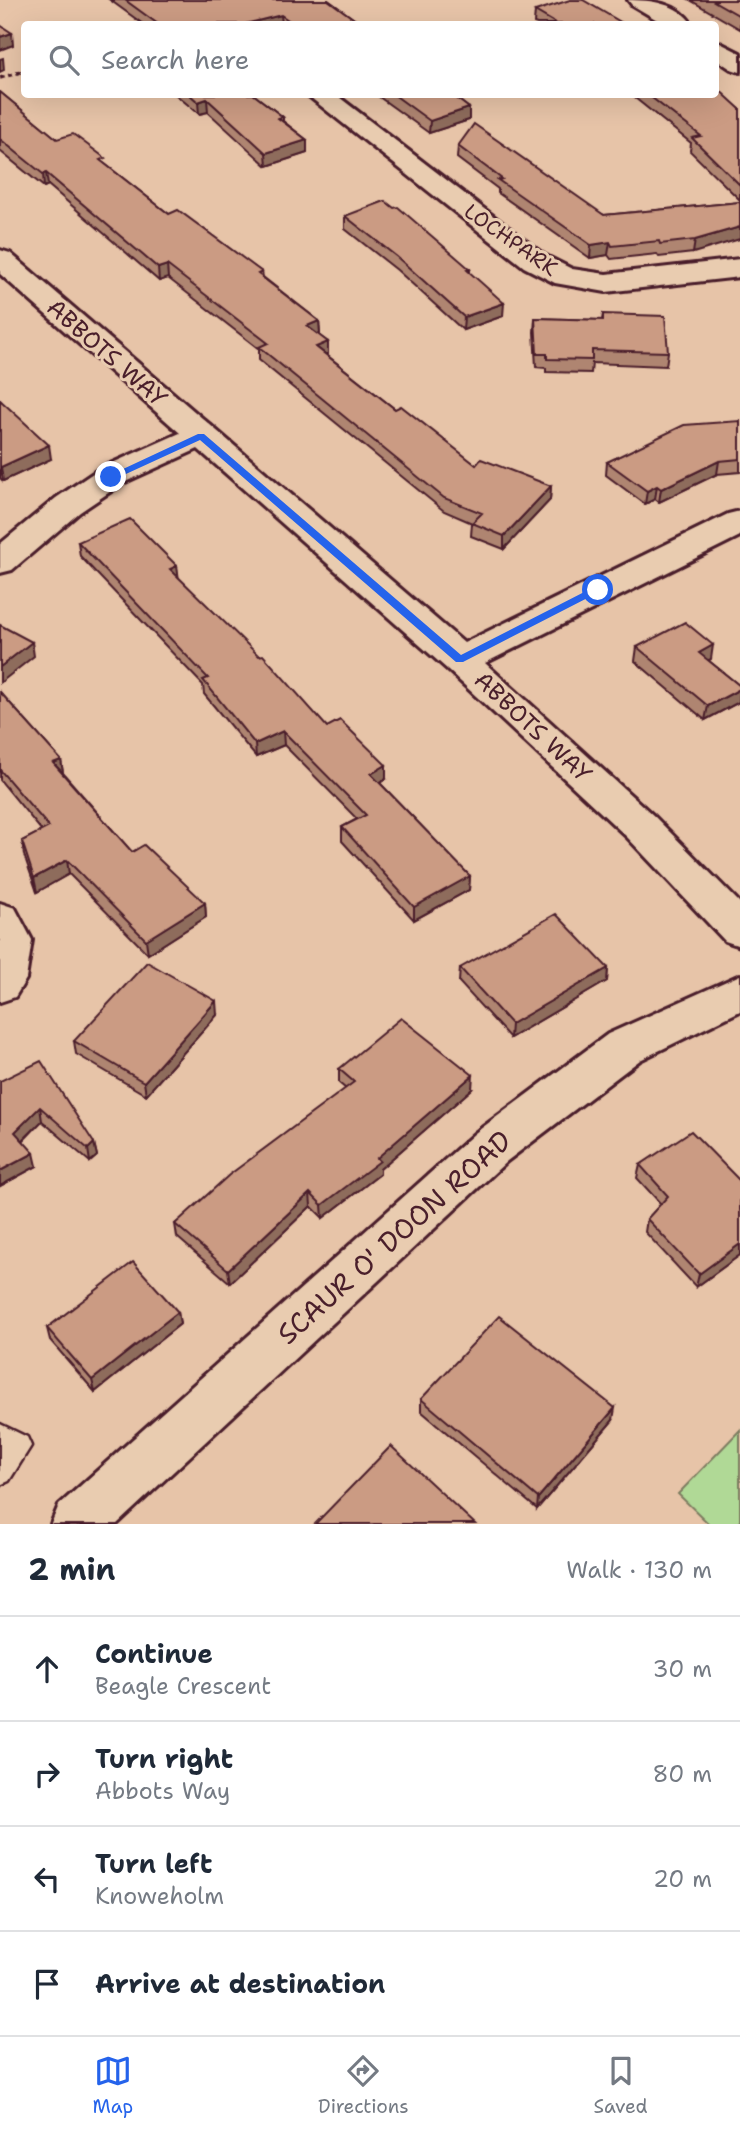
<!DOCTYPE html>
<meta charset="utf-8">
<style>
body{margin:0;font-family:"Shantell Sans",sans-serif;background:#f6f6f7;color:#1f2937}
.stop{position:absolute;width:21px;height:21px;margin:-16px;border:5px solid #2563eb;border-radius:50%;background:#fff}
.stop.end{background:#2563eb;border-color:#fff;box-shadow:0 2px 7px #0008}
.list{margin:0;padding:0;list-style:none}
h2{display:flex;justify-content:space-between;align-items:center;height:91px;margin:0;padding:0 28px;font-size:30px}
h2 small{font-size:23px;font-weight:400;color:#747a83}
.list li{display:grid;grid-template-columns:46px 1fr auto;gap:21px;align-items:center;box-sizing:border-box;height:105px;padding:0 28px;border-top:2px solid #e0e1e3}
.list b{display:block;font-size:26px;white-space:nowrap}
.list p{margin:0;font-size:23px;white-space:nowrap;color:#747a83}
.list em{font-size:23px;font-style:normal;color:#747a83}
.icon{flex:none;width:38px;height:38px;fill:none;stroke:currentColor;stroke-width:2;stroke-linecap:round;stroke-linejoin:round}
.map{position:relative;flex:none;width:740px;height:1524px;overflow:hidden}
.search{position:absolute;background:#fff;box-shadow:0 7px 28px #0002;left:21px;right:21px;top:21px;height:77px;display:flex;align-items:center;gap:18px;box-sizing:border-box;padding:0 24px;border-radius:7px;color:#747a83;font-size:26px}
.sheet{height:511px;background:#fff}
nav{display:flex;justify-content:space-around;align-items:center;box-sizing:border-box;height:98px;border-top:2px solid #e0e1e3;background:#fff;font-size:19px;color:#747a83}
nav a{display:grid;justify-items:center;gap:4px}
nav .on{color:#2563eb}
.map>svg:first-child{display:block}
.green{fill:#b0d996;stroke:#7d7c60;stroke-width:2}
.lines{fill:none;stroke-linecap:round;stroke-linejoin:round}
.service-casing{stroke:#4a1f2b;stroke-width:5}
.minor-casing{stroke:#4a1f2b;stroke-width:6}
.path{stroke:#4a1f2b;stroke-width:3.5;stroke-dasharray:5 3.5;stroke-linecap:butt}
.service{fill:#e9ccb0;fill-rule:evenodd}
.minor{fill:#e9ccb0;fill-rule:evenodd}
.wall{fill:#af8571;stroke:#4a1f2b;stroke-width:2}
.shaded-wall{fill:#8e6c5c;stroke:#4a1f2b;stroke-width:2}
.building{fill:#cb9b83;stroke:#4a1f2b;stroke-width:2}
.route{fill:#2563eb}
.labels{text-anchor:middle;stroke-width:6;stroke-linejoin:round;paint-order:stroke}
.far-street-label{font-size:21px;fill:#4a1f2b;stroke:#e9ccb0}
.street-label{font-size:24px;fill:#4a1f2b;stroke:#e9ccb0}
.near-street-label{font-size:28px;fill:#4a1f2b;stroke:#e9ccb0}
</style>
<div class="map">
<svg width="740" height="1524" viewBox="0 0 740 1524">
<rect width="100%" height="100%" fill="#e7c4a8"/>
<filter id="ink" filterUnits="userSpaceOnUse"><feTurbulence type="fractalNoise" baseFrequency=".0143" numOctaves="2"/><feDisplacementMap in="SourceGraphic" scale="14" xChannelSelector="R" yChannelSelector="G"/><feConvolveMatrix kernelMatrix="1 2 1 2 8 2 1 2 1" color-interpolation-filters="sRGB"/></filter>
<g filter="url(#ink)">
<!-- green -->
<polygon class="green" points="740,1430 740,1524 709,1524 678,1494"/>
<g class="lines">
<defs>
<polygon id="service" points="0,1424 27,1437 31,1446 9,1481 0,1485"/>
<g id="minor">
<path d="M 628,0 C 651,0 678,3 692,24 L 664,24 L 632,5 Z"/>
<polygon points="716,41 740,53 740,72 731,69 716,59"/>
<polygon points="306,94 335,94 544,255 572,269 606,274 740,259 740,277 606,292 555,283 524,267"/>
<polygon points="0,250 10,253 464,643 728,514 740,511 740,536 485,663 655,817 740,903 740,946 725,941 627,837 447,669 198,449 123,483 80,512 12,570 0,573 0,544 56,498 99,469 180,433 0,274"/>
<polygon points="0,903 15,908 32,940 26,979 15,997 0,1002"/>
<polygon points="740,975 740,1011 640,1060 507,1161 117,1524 51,1524 59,1505 475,1133 608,1034"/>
</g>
</defs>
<!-- service casing -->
<use href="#service" class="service-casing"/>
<!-- minor casing -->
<use href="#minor" class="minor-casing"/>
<!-- path -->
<polyline class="path" points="0,78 24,71"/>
<!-- service -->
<use href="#service" class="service"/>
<!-- minor -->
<use href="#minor" class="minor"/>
</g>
<!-- wall -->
<g class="wall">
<polygon points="110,0 328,0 361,24 143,24"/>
<polygon points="690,0 740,0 740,29"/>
<polygon points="535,11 624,24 537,24 534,23"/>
<polygon points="0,92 57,139 105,164 169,214 262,272 263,277 319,321 320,334 318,335 328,342 328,356 395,409 476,465 551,486 550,500 504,549 471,536 472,523 444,511 259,360 259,349 168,278 159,281 48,185 44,187 0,151"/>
<polygon points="175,94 253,94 283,117 283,121 307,140 307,153 267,166 208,112 199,114"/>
<polygon points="375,94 467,94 467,96 457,99 469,108 469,120 429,133"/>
<polygon points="630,94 716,94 740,109 740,200 690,151 691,143"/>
<polygon points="458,146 604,215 740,202 693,253 659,257 657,254 611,259 608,255 590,258 498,193 498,189 457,158"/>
<polygon points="345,216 470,269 470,273 503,316 463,330 397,270 345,229"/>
<polygon points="603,314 668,352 666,366 592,363 591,373 546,372 546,368 536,367 534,332 535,318 602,320"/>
<polygon points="0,400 51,459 3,481 0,478"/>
<polygon points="740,421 740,472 717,474 659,502 655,499 645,504 606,475 607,462"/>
<polygon points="78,542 177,566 178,577 327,727 386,779 380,783 470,876 469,890 414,920 342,841 342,827 357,819 284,745 256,757 204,694 203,685 80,556"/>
<polygon points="637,647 711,659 708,660 740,686 739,702 705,720 635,661"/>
<polygon points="0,692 61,760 63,773 132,852 205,903 206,917 148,954 69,874 37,892 24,855 22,841 42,831 0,780"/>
<polygon points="460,968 608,968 607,981 510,1038 459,982"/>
<polygon points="217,1015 146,1095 76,1054 74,1041"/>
<polygon points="339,1069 472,1089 380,1169 380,1174 323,1218 311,1206 230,1283 177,1237 175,1224 346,1089 339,1083"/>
<polygon points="0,1081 94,1143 97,1156 90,1162 42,1121 23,1141 37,1166 0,1186"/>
<polygon points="640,1165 740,1181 740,1255 696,1287 645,1232 647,1219 661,1204 637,1178"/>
<polygon points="178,1312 180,1324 95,1392 50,1340 47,1328"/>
<polygon points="421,1399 613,1420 537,1509 421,1411"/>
</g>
<!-- shaded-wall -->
<g class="shaded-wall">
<polygon points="281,15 282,24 245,24"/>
<polygon points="12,33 13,45 0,50 0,37"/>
<polygon points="3,58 4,70 0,72 0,59"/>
<polygon points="445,94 467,94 467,96 445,103"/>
<polygon points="207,99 208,112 199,114 198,102"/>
<polygon points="469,108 469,120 429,133 430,121"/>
<polygon points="307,140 307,153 267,166 266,153"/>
<polygon points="46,173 48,185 44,187 43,174"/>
<polygon points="740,227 740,239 693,253 695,240"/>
<polygon points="610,242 608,255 590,258 591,245"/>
<polygon points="167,265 168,278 159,281 158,268"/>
<polygon points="504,303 503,316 463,330 464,317"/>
<polygon points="319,321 320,334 308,339 307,326"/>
<polygon points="328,342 328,356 316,347"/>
<polygon points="49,445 51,459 3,481 1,467"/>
<polygon points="719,461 717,474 659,502 661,489"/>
<polygon points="551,486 550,500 504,549 504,536"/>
<polygon points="657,486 655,499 645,504 647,491"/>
<polygon points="177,566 179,580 170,569"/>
<polygon points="32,642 34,656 0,683 0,667"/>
<polygon points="713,645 711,659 696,666 699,653"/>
<polygon points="740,689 739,702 705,720 708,706"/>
<polygon points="283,731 284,745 256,757 255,744"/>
<polygon points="61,760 63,773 53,763"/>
<polygon points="386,765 386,779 371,787 371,774"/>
<polygon points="67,860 69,874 37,892 34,878"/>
<polygon points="470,876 469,890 414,920 414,907"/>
<polygon points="205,903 206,917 148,954 146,940"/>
<polygon points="608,968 607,981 510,1038 511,1024"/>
<polygon points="216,1001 217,1015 146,1095 144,1082"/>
<polygon points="473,1075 472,1089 380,1169 380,1174 323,1218 322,1205"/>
<polygon points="40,1107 42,1121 18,1145 15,1132"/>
<polygon points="94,1143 97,1156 90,1162 88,1149"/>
<polygon points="34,1153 37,1166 0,1186 0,1171"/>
<polygon points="310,1193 311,1206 230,1283 228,1270"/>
<polygon points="740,1244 740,1255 696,1287 699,1274"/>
<polygon points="178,1312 180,1324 95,1392 92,1380"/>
<polygon points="615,1408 613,1420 537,1509 538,1498"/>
</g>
<!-- building -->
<g class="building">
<polygon points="125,0 328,0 361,24 294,24 281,15 245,24 158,24"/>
<polygon points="570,0 583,0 624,24 557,24 535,11"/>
<polygon points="712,0 740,0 740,16"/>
<polygon points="0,25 12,33 0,37"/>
<polygon points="716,87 740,109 740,185 692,138 701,136 647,94 716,94"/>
<polygon points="0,92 57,139 73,134 105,158 100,160 169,214 178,210 262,272 258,274 319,321 307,326 328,342 316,347 395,409 401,406 476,465 481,459 551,486 504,536 472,523 482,513 444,498 259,347 268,343 167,265 158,268 46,173 43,174 0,139"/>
<polygon points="189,94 253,94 283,117 278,118 307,140 266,153 207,99 198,102"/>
<polygon points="393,94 451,94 469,108 430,121"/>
<polygon points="474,124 604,215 740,202 740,227 695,240 660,244 659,241 612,246 610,242 591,245 498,180 502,179 458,146"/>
<polygon points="385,201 394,208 398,207 470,269 467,270 504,303 464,317 397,257 345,216"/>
<polygon points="603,314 665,316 668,352 592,350 592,360 547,359 547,354 537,354 535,318 603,320"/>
<polygon points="0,400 49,445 1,467 0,467"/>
<polygon points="740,421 740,459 719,461 661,489 657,486 647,491 607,462 684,425"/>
<polygon points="130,519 177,566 170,569 259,656 263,655 327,727 340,720 386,765 371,774 470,876 414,907 342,827 366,815 283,731 255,744 203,680 208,678 78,542"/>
<polygon points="685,622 713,645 699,653 740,686 740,689 708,706 637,647"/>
<polygon points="0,625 32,642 0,667"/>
<polygon points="0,692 61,760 53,763 132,852 144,845 205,903 146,940 67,860 34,878 22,841 49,827 0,770"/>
<polygon points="556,914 608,968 511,1024 460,968"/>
<polygon points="147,962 216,1001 144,1082 74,1041"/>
<polygon points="401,1018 473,1075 377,1158 380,1161 322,1205 310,1193 228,1270 175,1224 229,1175 354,1082 339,1069"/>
<polygon points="41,1061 94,1143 88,1149 40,1107 15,1132 34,1153 0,1171 0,1081"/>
<polygon points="691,1131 740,1181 740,1244 699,1274 647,1219 668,1196 640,1165"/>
<polygon points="133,1262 178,1312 92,1380 47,1328"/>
<polygon points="499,1316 615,1408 538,1498 421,1399"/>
<polygon points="391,1446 475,1524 315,1524"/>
</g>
</g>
<!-- route -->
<polygon class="route" points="198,434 204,434 461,655 594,587 603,590 463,662 456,662 200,440 115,479 106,477"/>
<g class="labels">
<!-- far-street labels -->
<g class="far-street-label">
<text transform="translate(511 240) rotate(35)" y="7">LOCHPARK</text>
</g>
<!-- street labels -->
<g class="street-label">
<text transform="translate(107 353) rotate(41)" y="8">ABBOTS WAY</text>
<text transform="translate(533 727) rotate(43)" y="8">ABBOTS WAY</text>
</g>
<!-- near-street labels -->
<g class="near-street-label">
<text transform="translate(394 1237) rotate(-42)" y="10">SCAUR O' DOON ROAD</text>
</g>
</g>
</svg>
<div class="stop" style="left:598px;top:590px"></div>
<div class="stop end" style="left:111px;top:477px"></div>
<div class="search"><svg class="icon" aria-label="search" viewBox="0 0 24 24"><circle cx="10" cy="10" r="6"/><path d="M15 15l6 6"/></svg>Search here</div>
</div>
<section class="sheet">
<h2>2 min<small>Walk · 130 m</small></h2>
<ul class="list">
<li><svg class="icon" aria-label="ahead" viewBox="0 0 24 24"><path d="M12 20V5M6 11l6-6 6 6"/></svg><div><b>Continue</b><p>Beagle Crescent</p></div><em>30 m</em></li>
<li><svg class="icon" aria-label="right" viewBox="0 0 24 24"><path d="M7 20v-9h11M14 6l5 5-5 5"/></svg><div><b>Turn right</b><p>Abbots Way</p></div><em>80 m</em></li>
<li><svg class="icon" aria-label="left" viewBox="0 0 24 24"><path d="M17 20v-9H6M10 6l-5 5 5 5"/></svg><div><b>Turn left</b><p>Knoweholm</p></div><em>20 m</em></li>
<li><svg class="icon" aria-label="arrive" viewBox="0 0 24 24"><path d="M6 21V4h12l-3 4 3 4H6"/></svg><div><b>Arrive at destination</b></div></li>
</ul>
</section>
<nav>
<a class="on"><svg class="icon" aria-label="map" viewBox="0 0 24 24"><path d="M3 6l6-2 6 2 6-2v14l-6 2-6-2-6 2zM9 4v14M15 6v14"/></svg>Map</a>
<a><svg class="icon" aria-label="directions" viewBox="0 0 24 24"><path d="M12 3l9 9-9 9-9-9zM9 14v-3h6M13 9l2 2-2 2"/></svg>Directions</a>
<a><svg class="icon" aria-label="saved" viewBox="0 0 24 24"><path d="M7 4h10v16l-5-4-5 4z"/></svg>Saved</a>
</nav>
